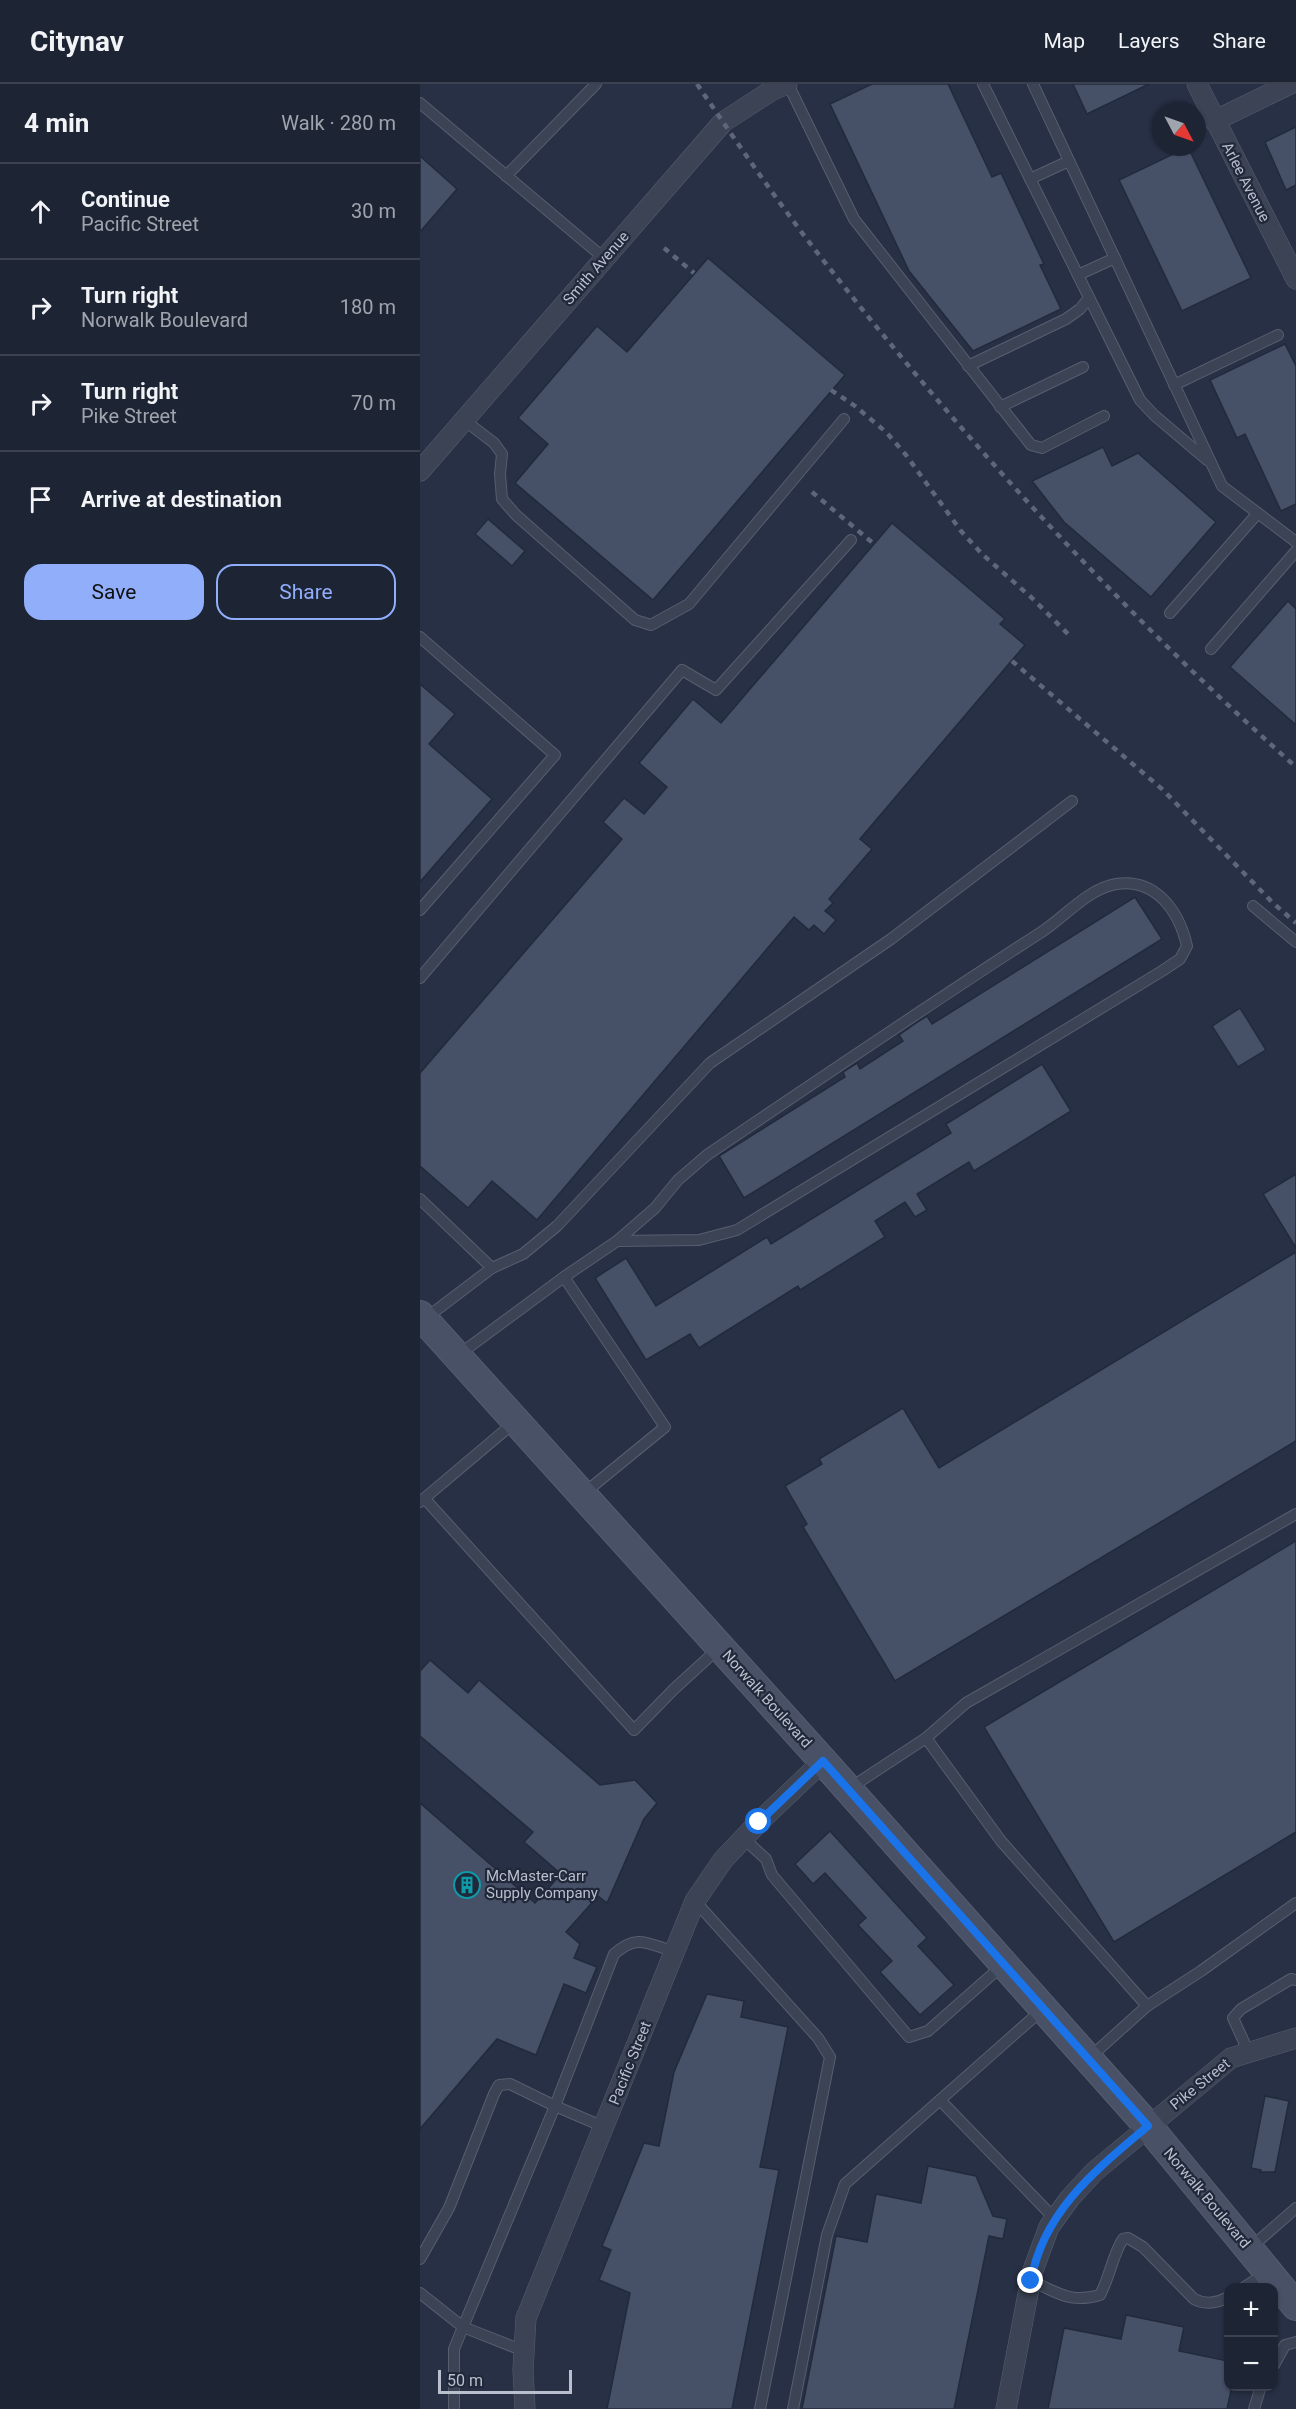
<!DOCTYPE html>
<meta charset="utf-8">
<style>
body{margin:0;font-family:Roboto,sans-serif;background:#252c3c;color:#f1f3f6}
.controls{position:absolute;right:18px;bottom:18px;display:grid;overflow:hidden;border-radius:12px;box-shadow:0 2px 4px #0004}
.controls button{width:54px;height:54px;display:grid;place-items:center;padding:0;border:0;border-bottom:2px solid #3b414f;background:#1d2434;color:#f1f3f6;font:30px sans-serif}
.compass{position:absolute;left:732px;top:18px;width:54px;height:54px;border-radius:50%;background:#1d2434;box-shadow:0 2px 4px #0004;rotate:131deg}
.scale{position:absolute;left:18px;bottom:15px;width:134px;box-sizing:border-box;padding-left:6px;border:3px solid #b9bfcd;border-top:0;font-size:16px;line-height:21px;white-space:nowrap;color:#b9bfcd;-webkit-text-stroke:4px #20283a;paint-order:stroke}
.stop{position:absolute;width:18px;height:18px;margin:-14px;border:4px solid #1a73e8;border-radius:50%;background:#fff}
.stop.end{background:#1a73e8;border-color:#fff;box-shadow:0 2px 6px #0008}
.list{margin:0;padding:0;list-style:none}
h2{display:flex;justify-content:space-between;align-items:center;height:78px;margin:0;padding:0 24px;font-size:26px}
h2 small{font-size:20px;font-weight:400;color:#a0a4ac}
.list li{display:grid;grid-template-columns:39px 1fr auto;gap:18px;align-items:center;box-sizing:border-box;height:96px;padding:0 24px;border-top:2px solid #3b414f}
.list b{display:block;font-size:22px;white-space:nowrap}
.list p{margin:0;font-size:20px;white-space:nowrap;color:#a0a4ac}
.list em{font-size:20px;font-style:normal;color:#a0a4ac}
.actions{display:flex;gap:12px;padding:18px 24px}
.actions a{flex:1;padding:14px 0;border:2px solid #91aefb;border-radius:18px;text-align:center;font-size:21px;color:#91aefb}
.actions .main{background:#91aefb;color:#111}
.icon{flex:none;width:33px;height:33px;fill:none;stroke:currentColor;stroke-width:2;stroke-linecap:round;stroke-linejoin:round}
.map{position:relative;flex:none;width:876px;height:2325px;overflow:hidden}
header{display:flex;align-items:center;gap:36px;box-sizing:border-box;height:84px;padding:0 30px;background:#1d2434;border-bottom:2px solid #3b414f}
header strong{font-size:28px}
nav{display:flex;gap:33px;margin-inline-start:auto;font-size:21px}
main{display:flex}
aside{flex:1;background:#1d2434}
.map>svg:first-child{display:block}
.building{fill:#465067;stroke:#222a3c;stroke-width:1.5}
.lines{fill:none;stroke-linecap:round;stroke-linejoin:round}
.lane-casing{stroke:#575e6f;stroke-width:12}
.street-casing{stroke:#575e6f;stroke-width:21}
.secondary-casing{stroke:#575e6f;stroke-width:30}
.lane{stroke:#3b4354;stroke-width:10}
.street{stroke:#3b4354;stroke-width:20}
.secondary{stroke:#495167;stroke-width:28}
.rail{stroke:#5d667b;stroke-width:4.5;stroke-dasharray:6 6;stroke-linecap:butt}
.route{stroke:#1a73e8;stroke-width:8}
.labels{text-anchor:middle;stroke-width:4.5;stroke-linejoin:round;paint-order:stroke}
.street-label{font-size:15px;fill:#b9bfcd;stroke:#20283a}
.poi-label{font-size:15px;fill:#b9bfcd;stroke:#20283a;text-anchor:start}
</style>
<header>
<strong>Citynav</strong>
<nav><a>Map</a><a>Layers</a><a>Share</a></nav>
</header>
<main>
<aside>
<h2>4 min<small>Walk · 280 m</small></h2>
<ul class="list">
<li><svg class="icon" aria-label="ahead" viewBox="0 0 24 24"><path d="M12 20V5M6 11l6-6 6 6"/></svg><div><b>Continue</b><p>Pacific Street</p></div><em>30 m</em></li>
<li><svg class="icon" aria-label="right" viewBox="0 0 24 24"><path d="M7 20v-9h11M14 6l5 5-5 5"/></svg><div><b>Turn right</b><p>Norwalk Boulevard</p></div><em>180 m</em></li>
<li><svg class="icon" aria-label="right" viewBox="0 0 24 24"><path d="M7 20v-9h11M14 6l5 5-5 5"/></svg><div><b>Turn right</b><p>Pike Street</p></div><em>70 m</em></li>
<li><svg class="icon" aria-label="arrive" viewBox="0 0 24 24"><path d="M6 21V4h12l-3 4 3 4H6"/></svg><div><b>Arrive at destination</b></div></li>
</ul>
<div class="actions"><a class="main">Save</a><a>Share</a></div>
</aside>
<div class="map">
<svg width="876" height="2325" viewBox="0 0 876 2325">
<rect width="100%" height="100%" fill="#273045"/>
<!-- building -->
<g class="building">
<polygon points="452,0 528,0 572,93 581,89 624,180 620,181 641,225 553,267 489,187 410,20"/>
<polygon points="653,0 729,0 667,30"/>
<polygon points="876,43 876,101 866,106 845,58"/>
<polygon points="768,63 831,194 762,227 699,96"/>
<polygon points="0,72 37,105 0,148"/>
<polygon points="288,174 425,291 233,516 95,399 128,360 98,334 177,242 207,268"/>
<polygon points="865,260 876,282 876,420 861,427 825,350 817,354 790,296"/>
<polygon points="683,363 692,382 718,369 796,438 731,513 644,438 612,397"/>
<polygon points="68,435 105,467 92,482 55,450"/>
<polygon points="472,439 585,535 580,540 605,561 440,755 452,765 409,815 413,819 405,827 416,836 404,850 394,841 389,846 374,833 117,1136 72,1097 48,1124 0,1082 0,989 202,755 183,738 204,714 224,730 247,703 219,679 273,615 301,639"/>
<polygon points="868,517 876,525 876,641 810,583"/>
<polygon points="0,600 35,630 9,660 72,715 0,798"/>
<polygon points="715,813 742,855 324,1114 299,1072 425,993 423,988 437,979 440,985 483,957 479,951 499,937 507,932 512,940"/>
<polygon points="820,924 846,966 818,983 792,942"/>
<polygon points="622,980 651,1027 554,1087 549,1078 497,1110 507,1126 495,1133 485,1118 455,1137 465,1153 380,1206 378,1202 279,1264 270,1250 226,1276 175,1194 206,1174 236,1222 347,1153 351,1160 531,1049 526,1040"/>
<polygon points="876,1090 876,1164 843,1110"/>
<polygon points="876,1168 876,1357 475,1597 383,1443 387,1440 365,1402 402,1380 399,1375 483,1324 519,1384"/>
<polygon points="876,1457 876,1748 694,1858 564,1643"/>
<polygon points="10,1576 48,1609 59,1596 180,1701 215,1696 237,1719 224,1735 187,1819 178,1812 146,1848 160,1860 154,1874 177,1883 166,1909 144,1900 116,1971 77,1955 0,2045 0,1719 115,1819 141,1790 104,1758 113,1748 0,1652 0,1587"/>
<polygon points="410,1747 507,1854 498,1862 534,1901 500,1931 460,1888 472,1877 438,1841 446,1834 405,1789 393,1800 375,1780"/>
<polygon points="287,1910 324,1917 321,1933 368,1943 340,2083 359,2086 312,2325 187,2325 210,2209 179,2196 191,2166 182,2162 224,2059 239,2062 254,1988"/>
<polygon points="845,2012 869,2017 855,2088 840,2088 841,2086 831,2084"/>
<polygon points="508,2082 556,2092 573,2132 587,2135 583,2155 569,2152 534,2325 382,2325 416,2152 447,2158 456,2110 501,2119"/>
<polygon points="706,2231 764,2243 759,2267 808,2277 808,2302 812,2302 807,2325 628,2325 644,2244 701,2255"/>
</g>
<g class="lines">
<defs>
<g id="lane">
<polyline points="368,0 434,135 611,361 622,364 684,332"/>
<polyline points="563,0 720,316 734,331 787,376"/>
<polyline points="613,0 802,402 876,458"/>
<polyline points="0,19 184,174"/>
<polyline points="86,92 176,0"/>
<polyline points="610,95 649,77"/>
<polyline points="658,191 695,174"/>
<polyline points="548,282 646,235 660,225 669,214"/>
<polyline points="754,301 858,251"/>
<polyline points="580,323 663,283"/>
<polyline points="44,336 74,359 82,370 80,390 82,415 96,431 215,536 231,541 269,520 424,335"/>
<polyline points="750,529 838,429"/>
<polyline points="0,553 135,671 0,826"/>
<polyline points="791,565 876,467"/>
<polyline points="833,822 876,858"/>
<polyline points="0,894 262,586 296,606 431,456"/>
<polyline points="0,1115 72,1184 6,1234"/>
<polyline points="72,1184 103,1170 137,1142 290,979 471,855 652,717"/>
<path d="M 144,1193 L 197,1157 L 235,1124 L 258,1096 L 287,1071 C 398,996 508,921 620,849 C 644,834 667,805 696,800 C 736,794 759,827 767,862 L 760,875 L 742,887 L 317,1146 L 279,1156 L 197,1157"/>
<polyline points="37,1272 144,1193 245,1343 163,1410"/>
<polyline points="5,1415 214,1646 254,1605 300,1563"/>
<polyline points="0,1418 96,1337"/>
<polyline points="506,1654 546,1619 876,1430"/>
<polyline points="430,1704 506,1654 581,1757 727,1922 668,1975"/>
<polyline points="323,1754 346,1775 352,1791 489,1953 508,1947 584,1880"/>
<polyline points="275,1817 398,1954 410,1973 340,2325"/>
<polyline points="727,1922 781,1887 876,1819"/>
<polyline points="623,1925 520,2016 635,2135"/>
<polyline points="829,1969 813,1934 821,1925 871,1895 876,1896"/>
<polyline points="829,2165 876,2124"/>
<path d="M 0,2175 L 29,2124 L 74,2010 L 79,2001 L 90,2000 L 135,2022 L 194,1870 C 218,1849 228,1860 255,1868"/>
<path d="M 611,2197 C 637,2208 650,2220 680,2211 C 690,2193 692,2172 703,2155 L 708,2154 L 723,2163 L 774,2215 C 785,2221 798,2219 808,2213"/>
<polyline points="823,2204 846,2189"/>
<polyline points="0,2209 43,2243 34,2265 34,2325"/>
<polyline points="104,2267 43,2243 135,2022 184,2043"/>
<polyline points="854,2281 865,2261 876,2258"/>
<polyline points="373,2325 407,2151 425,2100 520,2016"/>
<polyline points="834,2325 841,2302"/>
</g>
<g id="street">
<polyline points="777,0 876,195"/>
<polyline points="794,37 870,0"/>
<polyline points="0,387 303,38 351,7 367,0"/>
<polyline points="105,2325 103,2286 106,2234 275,1817 303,1776 339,1738 403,1677"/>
<polyline points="586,2325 612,2189 629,2143 650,2114 674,2088 811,1974 876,1954"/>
</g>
<polyline id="secondary" points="0,1231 403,1677 728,2042 876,2222"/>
</defs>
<!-- lane casing -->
<use href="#lane" class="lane-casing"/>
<!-- street casing -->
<use href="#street" class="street-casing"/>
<!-- secondary casing -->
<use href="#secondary" class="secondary-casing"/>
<!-- lane -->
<use href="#lane" class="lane"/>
<!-- street -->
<use href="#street" class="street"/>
<!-- secondary -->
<use href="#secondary" class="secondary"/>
<!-- rail -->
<g class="rail">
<path d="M 277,0 C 320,63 363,126 411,186 C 551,364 706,532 876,683"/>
<polyline points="244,164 274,189"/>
<polyline points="411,306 435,322 466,348 486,371 541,447 562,470 612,514 648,550"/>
<polyline points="392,408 454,460"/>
<polyline points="592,577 742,705 853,819 876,839"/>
</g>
</g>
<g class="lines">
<!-- route -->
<path class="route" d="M 339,1738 L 403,1677 L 728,2042 C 677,2085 623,2127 611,2197"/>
</g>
<!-- icons -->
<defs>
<symbol id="building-ring" viewBox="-11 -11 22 22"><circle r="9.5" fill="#20283a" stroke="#0f9aa8" stroke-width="1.5"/><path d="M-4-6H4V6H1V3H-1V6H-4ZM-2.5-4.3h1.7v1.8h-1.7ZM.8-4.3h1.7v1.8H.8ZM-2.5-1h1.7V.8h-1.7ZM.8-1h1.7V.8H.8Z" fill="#0f9aa8"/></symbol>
</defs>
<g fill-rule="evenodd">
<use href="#building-ring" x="32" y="1786" width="30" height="30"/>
</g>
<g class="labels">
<!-- street labels -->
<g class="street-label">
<text transform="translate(826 98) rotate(63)" y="5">Arlee Avenue</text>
<text transform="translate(176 184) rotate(-49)" y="5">Smith Avenue</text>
<text transform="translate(347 1615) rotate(48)" y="5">Norwalk Boulevard</text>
<text transform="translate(210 1979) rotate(-68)" y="5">Pacific Street</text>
<text transform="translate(780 2000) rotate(-39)" y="5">Pike Street</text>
<text transform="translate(787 2114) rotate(50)" y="5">Norwalk Boulevard</text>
</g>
<!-- poi labels -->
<g class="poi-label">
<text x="66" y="1797">McMaster-Carr<tspan x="66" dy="17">Supply Company</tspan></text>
</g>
</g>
</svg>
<div class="controls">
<button>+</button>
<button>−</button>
</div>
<svg class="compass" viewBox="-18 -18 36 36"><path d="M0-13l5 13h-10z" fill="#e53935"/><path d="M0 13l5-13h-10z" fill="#a0a4ac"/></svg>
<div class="scale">50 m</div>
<div class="stop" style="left:339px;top:1738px"></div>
<div class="stop end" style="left:611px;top:2197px"></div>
</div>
</main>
